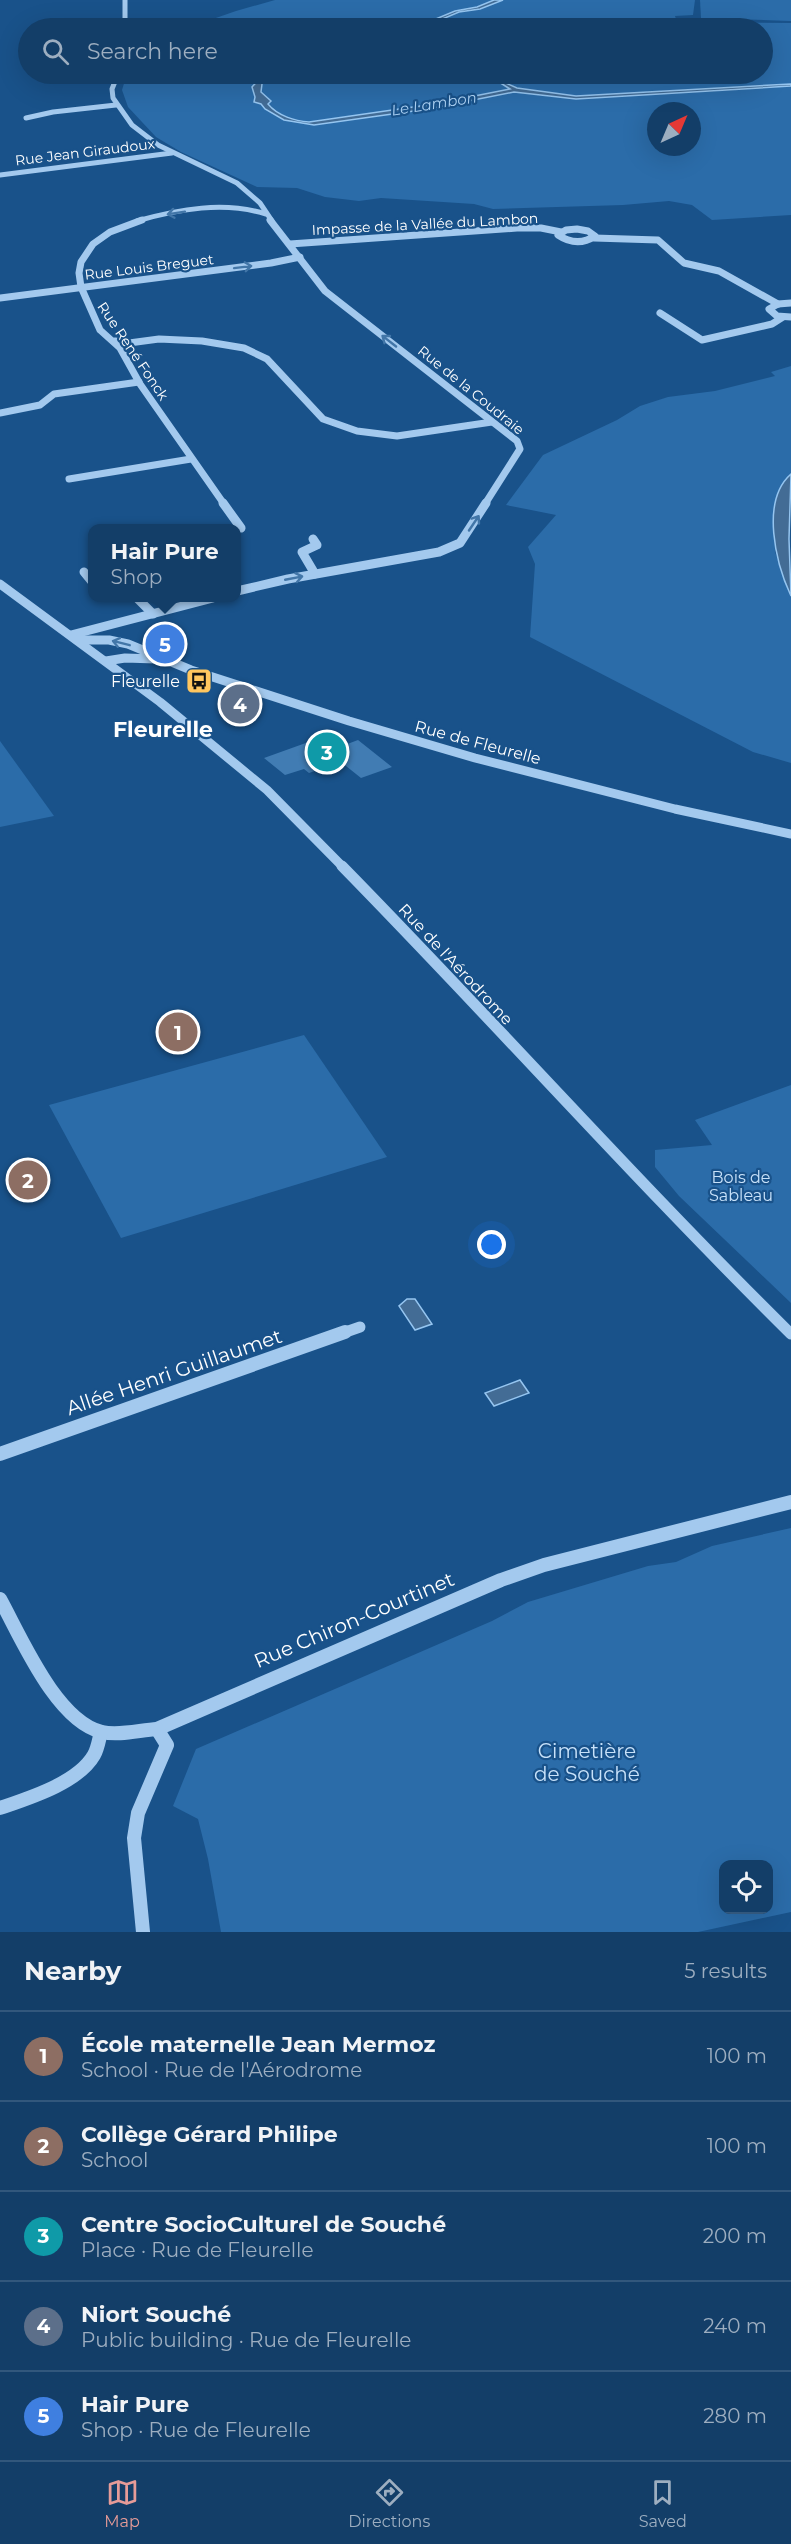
<!DOCTYPE html>
<meta charset="utf-8">
<style>
body{margin:0;font-family:Montserrat,sans-serif;background:#204971;color:#f1f3f6}
.controls{position:absolute;right:18px;bottom:18px;display:grid;overflow:hidden;border-radius:12px;box-shadow:0 6px 24px #0002}
.controls button{width:54px;height:54px;display:grid;place-items:center;padding:0;border:0;border-bottom:2px solid #32577c;background:#133e68;color:#f1f3f6;font:30px sans-serif}
.compass{position:absolute;left:647px;top:102px;width:54px;height:54px;border-radius:50%;background:#133e68;box-shadow:0 6px 24px #0002;rotate:44deg}
.you{position:absolute;left:492px;top:1245px;width:21px;height:21px;margin:-15px;border:4px solid #fff;border-radius:50%;background:#1a73e8;box-shadow:0 0 0 9px #1a73e833}
.badge{display:grid;place-items:center;width:39px;height:39px;border-radius:50%;background:#e69b98;color:#fff;font-size:20px;font-weight:700}
.pin{position:absolute;translate:-50% -50%;border:3px solid #fff;box-shadow:0 2px 6px #0006}
.popup{position:absolute;left:88px;top:524px;width:153px;height:78px;box-sizing:border-box;display:grid;place-content:center;border-radius:12px;background:#133e68;filter:drop-shadow(0 2px 4px #0005);font-size:20px;white-space:nowrap;color:#9daec0}
.popup b{font-size:22px;color:#f1f3f6}
.popup::after{content:'';position:absolute;left:50%;top:100%;margin-left:-12px;border:12px solid transparent;border-top-color:#133e68}
.list{margin:0;padding:0;list-style:none}
h2{display:flex;justify-content:space-between;align-items:center;height:78px;margin:0;padding:0 24px;font-size:26px}
h2 small{font-size:20px;font-weight:400;color:#9daec0}
.list li{display:grid;grid-template-columns:39px 1fr auto;gap:18px;align-items:center;box-sizing:border-box;height:90px;padding:0 24px;border-top:2px solid #32577c}
.list b{display:block;font-size:22px;white-space:nowrap}
.list p{margin:0;font-size:20px;white-space:nowrap;color:#9daec0}
.list em{font-size:20px;font-style:normal;color:#9daec0}
.icon{flex:none;width:33px;height:33px;fill:none;stroke:currentColor;stroke-width:2;stroke-linecap:round;stroke-linejoin:round}
.map{position:relative;flex:none;width:791px;height:1932px;overflow:hidden}
.search{position:absolute;background:#133e68;box-shadow:0 6px 24px #0002;left:18px;right:18px;top:18px;height:66px;display:flex;align-items:center;gap:15px;box-sizing:border-box;padding:0 21px;border-radius:33px;color:#9daec0;font-size:22px}
.sheet{height:528px;background:#133e68}
nav{display:flex;justify-content:space-around;align-items:center;box-sizing:border-box;height:84px;border-top:2px solid #32577c;background:#133e68;font-size:16px;color:#9daec0}
nav a{display:grid;justify-items:center;gap:3px}
nav .on{color:#e69b98}
.map>svg:first-child{display:block}
.green{fill:#2b6ca9;fill-rule:evenodd}
.water{fill:#436c95;stroke:#95c5f0;stroke-width:1.5}
.building{fill:#417cb3}
.lines{fill:none;stroke-linecap:round;stroke-linejoin:round}
.minor-far4{stroke:#a3c9ee;stroke-width:5}
.minor-far3{stroke:#a3c9ee;stroke-width:7}
.minor-far2{stroke:#a3c9ee;stroke-width:9}
.minor-far1{stroke:#a3c9ee;stroke-width:11}
.minor{stroke:#a3c9ee;stroke-width:14}
.oneway{stroke:#4276a8}
.labels{text-anchor:middle;stroke-width:4.5;stroke-linejoin:round;paint-order:stroke}
.far-street-label{font-size:14px;fill:#fff;stroke:#19528a}
.far-water-label{font-size:15px;font-style:italic;fill:#aed3f5;stroke:#19528a}
.poi-label{font-size:16px;fill:#fff;stroke:#19528a;text-anchor:end}
.street-label{font-size:16px;fill:#fff;stroke:#19528a}
.park-label{font-size:16px;fill:#c8e2fa;stroke:#19528a}
.near-street-label{font-size:20px;fill:#fff;stroke:#19528a}
.near-park-label{font-size:20px;fill:#c8e2fa;stroke:#19528a}
.district-label{font-size:22px;font-weight:bold;fill:#fff;stroke:#19528a}
</style>
<div class="map">
<svg width="791" height="1932" viewBox="0 0 791 1932">
<rect width="100%" height="100%" fill="#19528a"/>
<!-- green -->
<g class="green">
<polygon points="275,0 494,0 477,7 455,11 431,21 389,22 342,28 187,28 236,11"/>
<path d="M 503,0 L 695,0 L 693,15 L 675,16 L 676,19 L 668,19 L 675,22 L 791,23 L 791,84 L 576,96 L 517,88 L 494,76 L 490,76 L 510,89 L 434,104 L 309,122 C 287,121 272,111 261,92 L 262,85 L 273,74 L 762,74 L 762,28 L 351,28 L 433,23 L 459,12 L 480,9 Z"/>
<polygon points="700,0 791,0 791,21 701,18"/>
<path d="M 127,74 L 264,74 L 252,87 L 256,103 L 261,104 L 265,109 L 284,120 L 314,125 L 428,109 L 514,92 L 554,97 L 705,92 L 791,86 L 791,215 L 712,220 L 692,205 L 669,201 L 623,205 L 493,209 L 474,204 L 381,198 L 359,201 L 325,197 L 297,188 L 257,187 L 181,152 L 156,137 L 128,107 L 122,90 ZM 656,111 L 692,111 L 692,147 L 656,147 Z"/>
<polygon points="791,366 791,474 780,488 774,505 775,552 791,596 791,763 753,752 530,637 535,564 528,547 556,515 506,505 543,455 617,420 640,406 668,397 715,391 775,376 771,372"/>
<polygon points="0,741 54,816 0,827"/>
<polygon points="304,1035 387,1157 121,1238 49,1105"/>
<polygon points="791,1085 791,1303 679,1196 655,1167 655,1150 712,1145 695,1120"/>
<path d="M 791,1528 L 791,1912 L 698,1932 L 221,1932 L 208,1859 L 198,1819 L 173,1806 L 196,1749 L 492,1621 L 528,1602 L 648,1566 L 676,1562 L 712,1546 ZM 724,1864 L 768,1864 L 768,1910 L 724,1910 Z"/>
</g>
<!-- water -->
<g class="water">
<polygon points="494,0 503,0 480,9 459,12 433,23 342,28 389,22 431,21 455,11 477,7"/>
<path d="M 264,74 L 273,74 L 262,84 L 261,92 L 271,101 L 268,104 C 278,116 295,121 309,122 L 434,104 L 510,89 L 488,75 L 517,88 L 576,96 L 791,84 L 791,86 L 576,99 L 514,92 L 428,109 L 314,125 L 284,120 L 265,109 L 261,104 L 254,102 L 255,97 L 252,87 Z"/>
<path d="M 791,474 L 789,539 L 791,596 C 776,564 760,501 791,474 Z"/>
<polygon points="407,1299 415,1299 432,1324 415,1330 399,1306"/>
<polygon points="520,1380 529,1393 494,1406 485,1393"/>
</g>
<!-- building -->
<polygon class="building" points="328,735 342,746 358,740 392,767 361,778 341,762 309,773 304,769 285,775 264,758"/>
<g class="lines">
<!-- minor-far4 -->
<g class="minor-far4">
<polyline points="125,0 125,28"/>
<polyline points="118,74 112,89 113,98 132,125 158,145 237,183 260,203 272,221"/>
<polyline points="26,118 53,112 116,105"/>
<polyline points="0,175 172,153"/>
<path d="M 137,221 C 179,209 224,201 266,214"/>
</g>
<!-- minor-far3 -->
<g class="minor-far3">
<polyline points="142,220 110,232 93,244 81,262 79,273 81,287 100,330 120,348 140,384 224,504"/>
<polyline points="270,220 325,291 517,441 520,449 485,504"/>
<path d="M 577,229 L 588,231 L 595,236 C 583,244 570,243 558,235 L 566,230 Z"/>
<polyline points="594,238 658,240 684,263 719,271 778,304"/>
<polyline points="290,244 517,228 541,228 561,232"/>
<polyline points="0,298 271,263 300,257"/>
<polyline points="791,303 778,304 769,309 777,316 791,317"/>
<polyline points="660,313 702,340 772,324 783,317"/>
<polyline points="115,341 129,343 159,339 202,341 244,348 267,359 323,419 357,431 397,436 492,422"/>
<polyline points="0,413 40,405 54,394 139,382"/>
<polyline points="69,479 191,459"/>
</g>
<!-- minor-far2 -->
<g class="minor-far2">
<polyline points="223,503 241,528"/>
<polyline points="313,539 317,545 302,552 315,574"/>
<polyline points="84,572 93,583"/>
<polyline points="0,584 160,702 267,790 343,867"/>
<polyline points="237,591 288,579 439,552 460,543 486,503"/>
<polyline points="137,598 153,614"/>
<polyline points="71,635 213,598"/>
<polyline points="77,640 109,640 128,644 191,670 349,721 475,758 675,809 791,834"/>
<polyline points="106,661 125,658 156,659"/>
</g>
<!-- minor-far1 -->
<g class="minor-far1">
<path d="M 342,866 C 493,1020 637,1182 791,1334"/>
<polyline points="340,1334 360,1327"/>
</g>
<!-- minor -->
<g class="minor">
<polyline points="0,1454 345,1332"/>
<path d="M 0,1599 C 21,1637 56,1721 102,1732 C 119,1736 140,1730 157,1729 L 501,1580 L 544,1565 L 791,1502"/>
<path d="M 0,1808 C 29,1798 78,1783 94,1755 C 98,1748 99,1739 101,1732"/>
<polyline points="143,1932 134,1838 138,1813 167,1745 157,1729"/>
</g>
</g>
<!-- one-way arrows -->
<defs><path id="oneway-shaft" d="M-6 0H5M1.5-3L5.5 0L1.5 3" fill="none" stroke-width="1.6" stroke-linecap="round" stroke-linejoin="round" transform="scale(1.5)"/></defs>
<g class="oneway">
<use href="#oneway-shaft" transform="translate(176 213) rotate(171)"/>
<use href="#oneway-shaft" transform="translate(243 267) rotate(-7)"/>
<use href="#oneway-shaft" transform="translate(389 341) rotate(-142)"/>
<use href="#oneway-shaft" transform="translate(474 523) rotate(-56)"/>
<use href="#oneway-shaft" transform="translate(294 578) rotate(-11)"/>
<use href="#oneway-shaft" transform="translate(121 643) rotate(-166)"/>
</g>
<!-- icons -->
<defs>
<symbol id="bus-square" viewBox="-11 -11 22 22"><rect x="-9" y="-9" width="18" height="18" rx="4" fill="#ffc65f" stroke="#19528a"/><path d="M-5-6H5V4H4V6H2V4H-2V6H-4V4H-5ZM-3.5-4V0h7V-4ZM-3.5 1.2v1.5H-2V1.2ZM2 1.2v1.5H3.5V1.2Z" fill="#111"/></symbol>
</defs>
<g fill-rule="evenodd">
<use href="#bus-square" x="184" y="666" width="30" height="30"/>
</g>
<g class="labels">
<!-- far-street labels -->
<g class="far-street-label">
<text transform="translate(85 152) rotate(-7)" y="5">Rue Jean Giraudoux</text>
<text transform="translate(425 224) rotate(-3)" y="5">Impasse de la Vallée du Lambon</text>
<text transform="translate(149 267) rotate(-7)" y="5">Rue Louis Breguet</text>
<text transform="translate(133 351) rotate(56)" y="5">Rue René Fonck</text>
<text transform="translate(471 390) rotate(39)" y="5">Rue de la Coudraie</text>
</g>
<!-- far-water labels -->
<g class="far-water-label">
<text transform="translate(434 104) rotate(-9)" y="5">Le Lambon</text>
</g>
<!-- poi labels -->
<g class="poi-label">
<text x="180" y="687">Fleurelle</text>
</g>
<!-- street labels -->
<g class="street-label">
<text transform="translate(478 742) rotate(15)" y="6">Rue de Fleurelle</text>
<text transform="translate(456 964) rotate(47)" y="6">Rue de l'Aérodrome</text>
</g>
<!-- park labels -->
<g class="park-label">
<text x="741" y="1183">Bois de<tspan x="741" dy="18">Sableau</tspan></text>
</g>
<!-- near-street labels -->
<g class="near-street-label">
<text transform="translate(174 1372) rotate(-19)" y="7">Allée Henri Guillaumet</text>
<text transform="translate(354 1620) rotate(-23)" y="7">Rue Chiron-Courtinet</text>
</g>
<!-- near-park labels -->
<g class="near-park-label">
<text x="587" y="1758">Cimetière<tspan x="587" dy="23">de Souché</tspan></text>
</g>
<!-- district labels -->
<g class="district-label">
<text x="163" y="737">Fleurelle</text>
</g>
</g>
</svg>
<div class="controls">
<button><svg class="icon" aria-label="locate" viewBox="0 0 24 24"><circle cx="12" cy="12" r="6"/><path d="M12 2v4M12 18v4M2 12h4M18 12h4"/></svg></button>
</div>
<svg class="compass" viewBox="-18 -18 36 36"><path d="M0-13l5 13h-10z" fill="#e53935"/><path d="M0 13l5-13h-10z" fill="#9daec0"/></svg>
<div class="you"></div>
<div class="pin badge" style="left:178px;top:1032px;background:#8d6e63">1</div>
<div class="pin badge" style="left:28px;top:1180px;background:#8d6e63">2</div>
<div class="pin badge" style="left:327px;top:752px;background:#0f9aa8">3</div>
<div class="pin badge" style="left:240px;top:704px;background:#5c6f8a">4</div>
<div class="pin badge" style="left:165px;top:644px;background:#3f7fe0">5</div>
<div class="popup"><b>Hair Pure</b>Shop</div>
<div class="search"><svg class="icon" aria-label="search" viewBox="0 0 24 24"><circle cx="10" cy="10" r="6"/><path d="M15 15l6 6"/></svg>Search here</div>
</div>
<section class="sheet">
<h2>Nearby<small>5 results</small></h2>
<ul class="list">
<li><span class="badge" style="background:#8d6e63">1</span><div><b>École maternelle Jean Mermoz</b><p>School · Rue de l'Aérodrome</p></div><em>100 m</em></li>
<li><span class="badge" style="background:#8d6e63">2</span><div><b>Collège Gérard Philipe</b><p>School</p></div><em>100 m</em></li>
<li><span class="badge" style="background:#0f9aa8">3</span><div><b>Centre SocioCulturel de Souché</b><p>Place · Rue de Fleurelle</p></div><em>200 m</em></li>
<li><span class="badge" style="background:#5c6f8a">4</span><div><b>Niort Souché</b><p>Public building · Rue de Fleurelle</p></div><em>240 m</em></li>
<li><span class="badge" style="background:#3f7fe0">5</span><div><b>Hair Pure</b><p>Shop · Rue de Fleurelle</p></div><em>280 m</em></li>
</ul>
</section>
<nav>
<a class="on"><svg class="icon" aria-label="map" viewBox="0 0 24 24"><path d="M3 6l6-2 6 2 6-2v14l-6 2-6-2-6 2zM9 4v14M15 6v14"/></svg>Map</a>
<a><svg class="icon" aria-label="directions" viewBox="0 0 24 24"><path d="M12 3l9 9-9 9-9-9zM9 14v-3h6M13 9l2 2-2 2"/></svg>Directions</a>
<a><svg class="icon" aria-label="saved" viewBox="0 0 24 24"><path d="M7 4h10v16l-5-4-5 4z"/></svg>Saved</a>
</nav>
